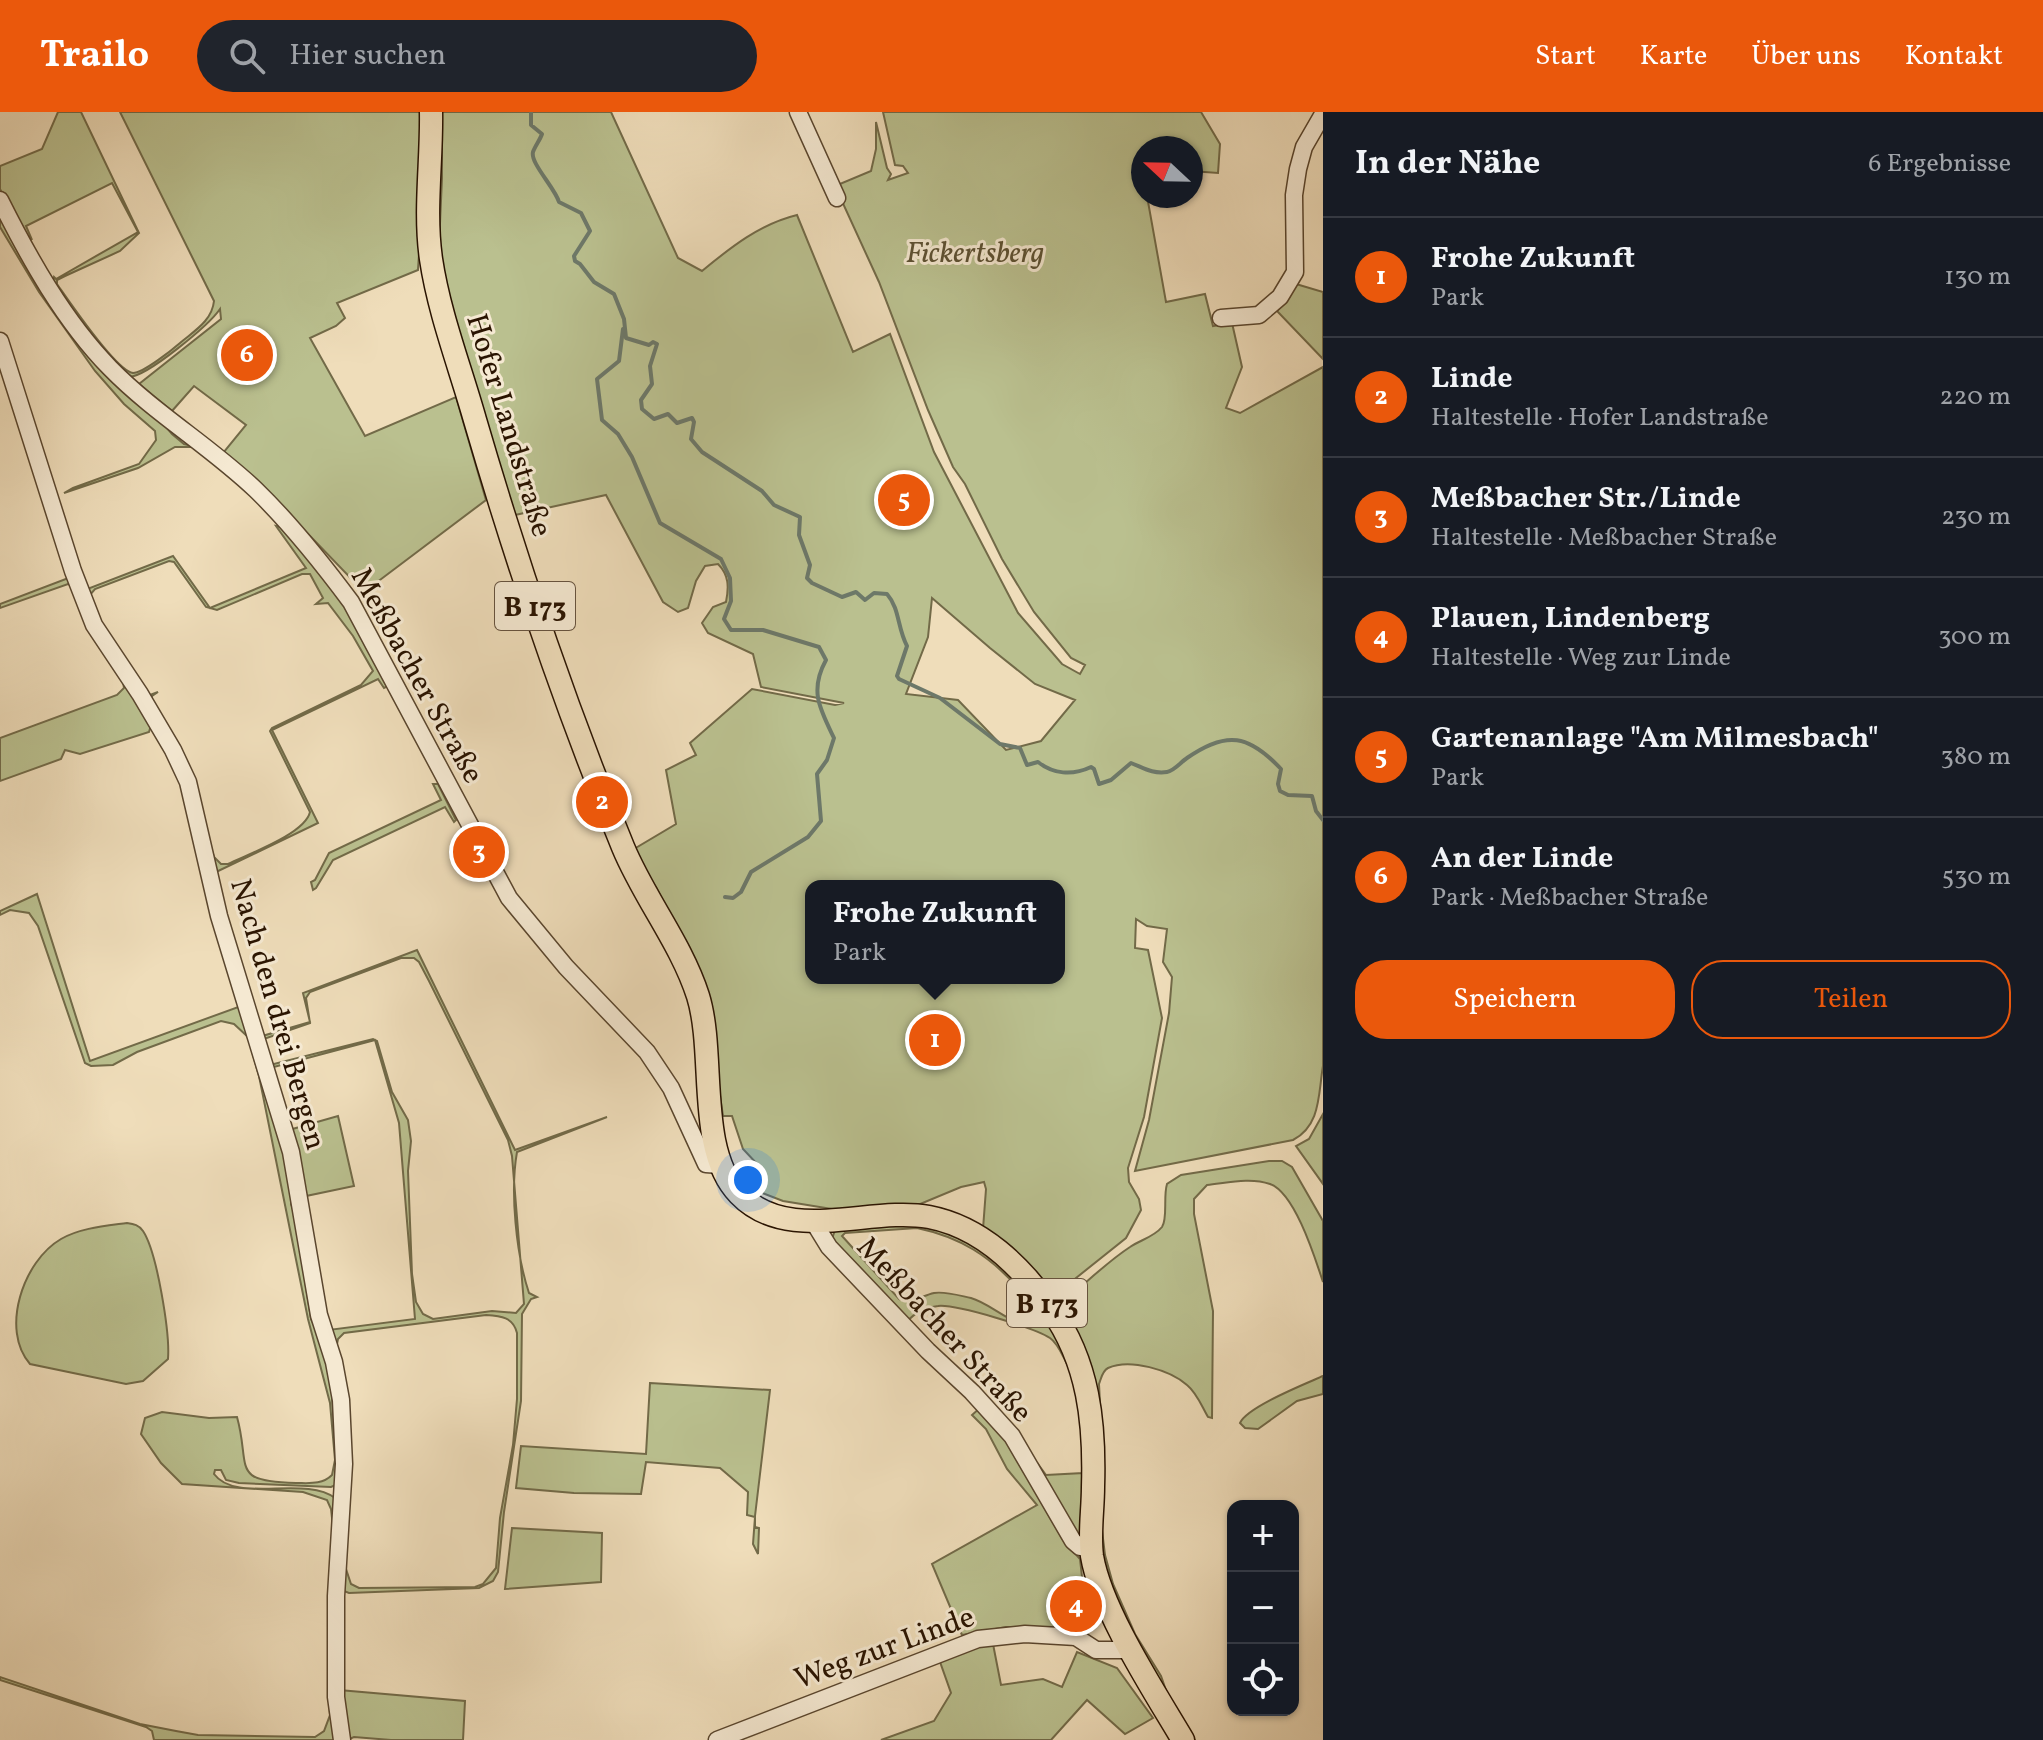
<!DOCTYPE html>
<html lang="de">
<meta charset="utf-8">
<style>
body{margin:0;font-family:Vollkorn,serif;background:#20242c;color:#f1f3f6}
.controls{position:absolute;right:24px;bottom:24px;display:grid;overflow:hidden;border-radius:16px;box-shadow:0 2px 6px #0004}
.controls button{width:72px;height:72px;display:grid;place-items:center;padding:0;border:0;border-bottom:2px solid #363941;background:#171b24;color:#f1f3f6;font:40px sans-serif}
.compass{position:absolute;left:1131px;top:24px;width:72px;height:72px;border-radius:50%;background:#171b24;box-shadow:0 2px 6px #0004;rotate:292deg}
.you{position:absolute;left:748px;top:1068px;width:28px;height:28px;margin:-20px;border:6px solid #fff;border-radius:50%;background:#1a73e8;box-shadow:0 0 0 12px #1a73e833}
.badge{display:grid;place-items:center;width:52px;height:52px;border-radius:50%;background:#ea580c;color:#fff;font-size:26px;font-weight:700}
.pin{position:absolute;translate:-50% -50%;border:4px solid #fff;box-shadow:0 2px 8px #0006}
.popup{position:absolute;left:805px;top:768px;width:260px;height:104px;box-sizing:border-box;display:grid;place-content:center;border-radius:16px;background:#171b24;filter:drop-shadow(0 2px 6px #0005);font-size:26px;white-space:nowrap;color:#9ea1a6}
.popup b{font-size:30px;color:#f1f3f6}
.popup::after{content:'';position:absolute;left:50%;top:100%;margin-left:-16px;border:16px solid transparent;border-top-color:#171b24}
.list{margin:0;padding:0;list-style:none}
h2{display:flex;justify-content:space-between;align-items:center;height:104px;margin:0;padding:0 32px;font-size:34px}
h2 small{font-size:26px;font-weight:400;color:#9ea1a6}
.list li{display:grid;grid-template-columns:52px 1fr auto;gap:24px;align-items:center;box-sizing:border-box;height:120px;padding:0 32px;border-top:2px solid #363941}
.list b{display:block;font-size:30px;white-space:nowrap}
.list p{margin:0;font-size:26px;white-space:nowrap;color:#9ea1a6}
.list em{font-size:26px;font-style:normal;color:#9ea1a6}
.actions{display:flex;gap:16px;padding:24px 32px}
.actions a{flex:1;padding:18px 0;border:2px solid #ea580c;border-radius:32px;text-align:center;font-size:28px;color:#ea580c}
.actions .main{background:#ea580c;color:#fff}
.icon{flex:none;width:44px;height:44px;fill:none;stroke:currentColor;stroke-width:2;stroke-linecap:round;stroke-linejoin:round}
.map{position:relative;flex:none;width:1323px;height:1628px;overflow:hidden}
header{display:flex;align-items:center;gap:48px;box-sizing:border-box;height:112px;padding:0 40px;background:#ea580c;color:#fff}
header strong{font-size:38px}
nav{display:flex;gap:44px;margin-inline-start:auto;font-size:28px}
.search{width:560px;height:72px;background:#20242c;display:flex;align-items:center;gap:20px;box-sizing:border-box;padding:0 28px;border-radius:44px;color:#9ea1a6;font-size:30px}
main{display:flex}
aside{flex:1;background:#171b24}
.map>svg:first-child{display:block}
.green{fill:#bac08f;stroke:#726a48;stroke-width:2;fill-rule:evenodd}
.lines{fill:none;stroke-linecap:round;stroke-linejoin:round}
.stream{stroke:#6d7869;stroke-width:4}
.minor-casing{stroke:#5a462e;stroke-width:19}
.major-casing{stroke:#291300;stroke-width:25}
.minor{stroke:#f5e9d2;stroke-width:16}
.major{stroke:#efddba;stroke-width:22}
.labels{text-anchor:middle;stroke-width:6;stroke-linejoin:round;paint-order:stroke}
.shield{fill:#f5e9d2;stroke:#66533f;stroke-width:2}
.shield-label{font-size:28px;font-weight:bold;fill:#291300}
.park-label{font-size:30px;font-style:italic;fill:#5c5032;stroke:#f5e9d2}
.street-label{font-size:30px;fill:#291300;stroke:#f5e9d2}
</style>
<header>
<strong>Trailo</strong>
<div class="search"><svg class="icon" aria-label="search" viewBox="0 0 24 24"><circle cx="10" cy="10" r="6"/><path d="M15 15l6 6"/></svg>Hier suchen</div>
<nav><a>Start</a><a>Karte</a><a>Über uns</a><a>Kontakt</a></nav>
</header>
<main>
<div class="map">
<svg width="1323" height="1628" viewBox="0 0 1323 1628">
<rect width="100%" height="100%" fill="#efddba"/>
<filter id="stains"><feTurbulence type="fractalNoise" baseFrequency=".0025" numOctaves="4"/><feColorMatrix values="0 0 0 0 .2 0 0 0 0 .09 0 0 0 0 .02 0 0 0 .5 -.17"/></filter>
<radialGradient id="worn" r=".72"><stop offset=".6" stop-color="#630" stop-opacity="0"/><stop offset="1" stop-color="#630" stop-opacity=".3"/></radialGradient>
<!-- green -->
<g class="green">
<path d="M 58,0 L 81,0 L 139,121 L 120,139 L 65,164 L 57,168 L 57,172 C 69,189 116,259 133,261 C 143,261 172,238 180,231 C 194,219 212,209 214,189 L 120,0 L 422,0 L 426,29 L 418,158 L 337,191 L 345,206 L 336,214 L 310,226 L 365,324 L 456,285 L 486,388 L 364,480 L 260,372 L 223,341 L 246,313 L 194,274 L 172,299 L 139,272 L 221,207 L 220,197 C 209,213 148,264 129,265 L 69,196 L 53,169 L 54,165 L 56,167 L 138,120 L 112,71 L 26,114 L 32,128 L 21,117 L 0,77 L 0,54 L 42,37 Z"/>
<path d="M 442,0 L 611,0 L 678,146 L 702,159 C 731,135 760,112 797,103 L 853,240 L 890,222 L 934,340 L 1018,501 L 1062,552 L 1080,562 L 1085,553 L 1071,546 L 1034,500 L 1002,447 L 965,372 L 953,355 L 928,298 L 879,170 L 835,74 L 871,59 L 876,37 L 876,10 L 887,56 L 891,62 L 888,68 L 908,61 L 903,54 L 895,53 L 883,0 L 1201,0 L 1220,32 L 1218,61 L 1191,59 L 1191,36 L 1143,36 L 1143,84 L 1147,84 L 1166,190 L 1205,182 L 1213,214 L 1232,211 L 1242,255 L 1226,296 L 1240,301 L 1323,255 L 1323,954 C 1318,983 1321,1013 1293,1028 L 1135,1059 L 1149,1008 L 1169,901 L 1172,865 L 1163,850 L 1167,817 L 1147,814 L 1136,807 L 1135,836 L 1148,838 L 1162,906 L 1144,1005 L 1128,1056 L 1129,1070 L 1139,1087 L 1141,1098 L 1126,1126 L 1061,1178 L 1044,1178 L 983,1117 L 986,1077 L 984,1070 L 961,1075 L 913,1095 L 838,1098 L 783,1089 L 747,1075 L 759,1054 L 743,1037 L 732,1004 L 723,1004 L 708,903 L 696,854 L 656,775 L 629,740 L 676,712 L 666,658 L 696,643 L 690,631 L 752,577 L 835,593 L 844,591 L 761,575 L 753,542 L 708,521 L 702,511 L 713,495 L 726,490 C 729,475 729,463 718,452 L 705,454 L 696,469 L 688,496 L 678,500 L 663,490 L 606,383 L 515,403 L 443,180 L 439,134 L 442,66 ZM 932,486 L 990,536 L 1035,572 L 1075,588 L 1041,629 L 1006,638 L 958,588 L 906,582 L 928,525 ZM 811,774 L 1059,774 L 1059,866 L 811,866 Z"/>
<polygon points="0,97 40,166 172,322 184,332 197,335 175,335 138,356 64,381 73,376 139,352 156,328 155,319 124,292 95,259 39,180 0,115"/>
<polygon points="1296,172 1323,180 1323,247 1277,199 1289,186"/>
<path d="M 62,414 L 74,448 L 78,449 L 85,478 L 173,444 L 210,496 L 306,456 L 276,414 L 281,415 L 359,507 L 362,527 L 372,537 L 390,573 L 384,576 L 378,567 L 272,618 L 318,711 L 214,761 L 190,668 L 168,621 L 139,575 L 150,583 L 158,580 L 152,584 L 151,589 L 189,656 L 198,680 L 210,733 L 214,745 L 221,752 L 228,752 C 248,742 305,722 310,700 L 270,619 L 272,616 L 361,573 L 373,559 L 353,524 L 328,491 L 316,492 L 323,486 L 310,462 L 302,462 L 217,498 L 206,495 L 174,450 L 169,449 L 95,477 L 89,484 L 92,495 L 134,568 C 98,522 79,469 62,414 Z"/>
<polygon points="71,465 151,613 149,620 80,642 65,638 61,647 0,669 0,626 117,583 124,576 123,569 71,473 68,472 0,496 0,492"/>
<polygon points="433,672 438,672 456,708 454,710 445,695 333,748 316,776 313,778 311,770 315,768 329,741 441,688"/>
<path d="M 37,782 L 90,949 L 241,894 L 295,1071 L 291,1092 L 295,1103 L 311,1207 L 332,1252 L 338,1372 L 331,1375 L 239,1371 L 226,1368 L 221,1358 L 215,1358 L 214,1362 C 236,1392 305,1363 335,1386 L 335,1628 L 154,1628 L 152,1619 L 146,1615 L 0,1568 L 0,1565 L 140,1612 L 176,1619 L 198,1623 L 315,1625 L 324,1619 L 330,1603 L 328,1568 L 333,1415 L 331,1397 L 327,1388 L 303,1380 L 182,1372 L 161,1351 L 141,1322 L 145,1306 L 162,1300 L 209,1306 L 237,1305 C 251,1355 229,1370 296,1371 C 309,1371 322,1373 332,1363 L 335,1348 L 330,1291 L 308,1207 L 259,964 L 248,925 L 234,912 L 221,909 L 137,940 L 113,953 L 91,954 L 85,951 L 38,814 L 29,801 L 10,798 L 0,803 L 0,799 Z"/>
<path d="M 417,838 L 515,1038 L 607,1005 L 517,1040 C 510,1079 516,1142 529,1181 L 537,1185 L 531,1187 L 522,1202 L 521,1289 L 504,1400 L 498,1460 L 493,1469 L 479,1476 L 349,1481 L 344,1479 L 328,1218 L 415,1207 L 399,1011 L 375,928 L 270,956 L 269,951 L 274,952 L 373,927 L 377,929 L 392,980 L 408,1008 L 411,1029 L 408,1059 L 412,1162 L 416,1190 L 423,1202 L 433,1207 L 492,1199 L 516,1201 L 524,1192 L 512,1044 L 508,1028 L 429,869 L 419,850 L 414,846 L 401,846 L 310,880 L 306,886 L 310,911 L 264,927 L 259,925 L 310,910 L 303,881 ZM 486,1203 C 501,1204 513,1205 517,1221 L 517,1287 L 513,1333 L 500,1406 L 496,1456 L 483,1472 L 475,1475 L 359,1476 L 351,1472 L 344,1451 L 351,1326 L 348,1293 L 336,1237 L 338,1227 L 344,1221 Z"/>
<polygon points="1323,1002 1323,1072 1296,1034 1309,1027"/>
<polygon points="338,1004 354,1074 306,1084 289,1018"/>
<path d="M 1269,1049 L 1282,1049 L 1292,1055 L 1323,1109 L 1323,1170 C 1315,1146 1295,1081 1270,1072 C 1250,1065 1227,1071 1207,1073 L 1194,1087 L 1194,1102 L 1213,1199 L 1212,1306 L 1208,1305 C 1202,1295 1197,1281 1187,1273 C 1170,1258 1130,1246 1108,1256 C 1102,1259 1101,1267 1099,1272 L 1103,1350 L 1101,1410 L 1105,1443 L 1113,1472 L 1135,1522 L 1161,1564 L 1168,1584 L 1195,1628 L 1190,1628 C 1159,1580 1104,1492 1098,1436 C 1093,1387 1104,1339 1095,1290 C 1093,1278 1090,1265 1085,1255 C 1078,1236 1065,1218 1061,1199 L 1065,1188 C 1086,1171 1107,1150 1130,1135 C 1140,1128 1154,1125 1162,1115 C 1168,1106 1163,1085 1167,1072 L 1181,1063 Z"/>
<path d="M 127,1111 C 134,1112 139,1113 143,1119 C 157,1140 170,1221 168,1247 L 143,1269 L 126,1272 L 30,1252 C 0,1218 23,1149 61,1127 C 80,1116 105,1114 127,1111 Z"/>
<path d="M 904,1111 L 945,1116 L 992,1143 L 1045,1201 L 1069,1244 L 1087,1320 L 1081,1427 L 1035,1357 L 1038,1352 L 1046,1363 L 1083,1361 C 1082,1325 1083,1279 1064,1246 C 1061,1240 1056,1230 1050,1226 C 1035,1216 956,1192 938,1194 C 925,1195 915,1201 906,1210 L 831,1130 L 836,1115 ZM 917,1116 C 960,1125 990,1144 1019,1177 C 1027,1187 1036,1196 1042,1208 L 1040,1213 C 1016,1219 993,1192 971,1186 C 961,1184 945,1179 934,1181 C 921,1184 911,1192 899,1187 L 842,1124 L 845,1121 Z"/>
<path d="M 1323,1264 L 1323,1282 L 1297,1289 L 1258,1317 L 1245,1316 L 1240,1311 C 1247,1295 1305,1272 1323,1264 Z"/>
<polygon points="650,1271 770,1278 755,1404 755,1415 759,1416 758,1442 753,1432 755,1405 747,1403 748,1380 720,1356 646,1350 641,1382 574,1381 516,1376 521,1334 646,1342"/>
<polygon points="981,1295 992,1304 1063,1428 1080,1447 1082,1465 1079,1478 1064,1514 1051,1516 1006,1515 962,1523 932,1452 1037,1393 1007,1357 986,1317 972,1303"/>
<polygon points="512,1416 602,1421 601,1470 505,1477"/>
<polygon points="993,1532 1001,1573 1043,1567 1062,1575 1077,1540 1117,1556 1153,1606 1125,1622 1087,1588 1051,1628 881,1628 934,1609 951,1581 939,1547 965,1537"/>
<polygon points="339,1578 465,1589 463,1628 391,1628 354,1625 347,1628"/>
</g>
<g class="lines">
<!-- stream -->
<g class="stream">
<path d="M 531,0 L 531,13 L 542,22 C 540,28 535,34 533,40 C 530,51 555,76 559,90 L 581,101 L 590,119 L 574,144 L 575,149 L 580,152 L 594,170 L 614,182 L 624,207 L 626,226 L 649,233 L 653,230 L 657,232 L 650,254 L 652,272 L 641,288 L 642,297 L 654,307 L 668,302 L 677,311 L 692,306 L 694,310 L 691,327 L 702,340 L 762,379 L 774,393 L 800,405 L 799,423 L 810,453 L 807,466 L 812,471 L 842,485 L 856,480 L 865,488 L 874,481 L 887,482 C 900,497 897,515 907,534 L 897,564 L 899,567 L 940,586 L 1000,632 L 1020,636 L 1027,653 L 1038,650 C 1053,662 1072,664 1091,655 L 1094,657 L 1099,672 L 1111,668 L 1131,651 C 1144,656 1152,662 1167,660 C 1174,659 1181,650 1187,646 C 1227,618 1249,623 1281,657 L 1278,672 L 1280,679 L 1288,683 L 1312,684 L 1316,699 L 1323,708"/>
<path d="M 623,217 L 619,249 L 597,267 L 602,308 L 618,322 L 632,345 L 660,411 L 721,447 L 730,466 L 731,489 L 724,507 L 731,518 L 763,518 L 819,535 L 826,548 C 809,579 820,597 834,626 L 827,648 L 817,662 L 821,709 L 808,725 L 751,760 L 741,780 L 733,786 L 725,785"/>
</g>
<defs>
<g id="minor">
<polyline points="798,0 837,86"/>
<path d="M 0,88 C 29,146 64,209 110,256 C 155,302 210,334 256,378 C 291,412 322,451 351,490 L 509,786 L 566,855 L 647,940 L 671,976 L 706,1052 L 720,1053"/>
<polyline points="1221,206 1259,203 1280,185 1295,160 1294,83 1298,57 1304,35 1323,2"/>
<polyline points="0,229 73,459 94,513 140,582 173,638 188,670 219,804 291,1040 319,1203 334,1250 341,1288 344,1352 336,1484 336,1585 342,1628"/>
<polyline points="813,1109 829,1135 928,1239 972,1280 1012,1324 1073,1429 1080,1435 1091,1437"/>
<path d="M 1076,1525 C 1077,1504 1087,1492 1102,1479"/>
<polyline points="717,1628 978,1527 1025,1522 1076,1525 1096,1538 1132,1538"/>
</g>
<path id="major" d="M 431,0 C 432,48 424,99 431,147 C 439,201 460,255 475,308 C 517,452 566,596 623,735 C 644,786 681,831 698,884 C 716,942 696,1038 739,1082 C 788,1133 869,1094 929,1105 C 981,1115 1022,1155 1051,1197 C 1089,1251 1095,1311 1093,1375 C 1093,1398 1089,1421 1092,1444 C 1101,1498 1154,1579 1183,1628"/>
</defs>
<!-- minor casing -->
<use href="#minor" class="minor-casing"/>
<!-- major casing -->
<use href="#major" class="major-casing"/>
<!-- minor -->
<use href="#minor" class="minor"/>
<!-- major -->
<use href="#major" class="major"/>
</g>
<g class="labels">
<!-- shield labels -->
<g class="shield">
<rect x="495" y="470" width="80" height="48" rx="6"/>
<rect x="1007" y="1167" width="80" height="48" rx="6"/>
</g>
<g class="shield-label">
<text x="535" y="504">B 173</text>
<text x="1047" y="1201">B 173</text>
</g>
<!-- park labels -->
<g class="park-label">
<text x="975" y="150">Fickertsberg</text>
</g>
<!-- street labels -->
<g class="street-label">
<text transform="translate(510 313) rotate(73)" y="10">Hofer Landstraße</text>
<text transform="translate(418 563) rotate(61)" y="10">Meßbacher Straße</text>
<text transform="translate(279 902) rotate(74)" y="10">Nach den drei Bergen</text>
<text transform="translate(945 1217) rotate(47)" y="10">Meßbacher Straße</text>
<text transform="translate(884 1535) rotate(-20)" y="10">Weg zur Linde</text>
</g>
</g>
<rect width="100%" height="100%" filter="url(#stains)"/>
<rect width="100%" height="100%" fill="url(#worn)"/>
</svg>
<div class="controls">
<button>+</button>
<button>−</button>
<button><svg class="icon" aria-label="locate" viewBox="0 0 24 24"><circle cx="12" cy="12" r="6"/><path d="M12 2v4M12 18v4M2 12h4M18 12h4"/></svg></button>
</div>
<svg class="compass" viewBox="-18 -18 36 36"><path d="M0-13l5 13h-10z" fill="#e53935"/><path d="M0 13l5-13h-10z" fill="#9ea1a6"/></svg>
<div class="you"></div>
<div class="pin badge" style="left:935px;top:928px">1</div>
<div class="popup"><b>Frohe Zukunft</b>Park</div>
<div class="pin badge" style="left:602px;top:690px">2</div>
<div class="pin badge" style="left:479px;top:740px">3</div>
<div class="pin badge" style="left:1076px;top:1494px">4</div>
<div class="pin badge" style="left:904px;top:388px">5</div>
<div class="pin badge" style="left:247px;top:243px">6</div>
</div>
<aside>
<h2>In der Nähe<small>6 Ergebnisse</small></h2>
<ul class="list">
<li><span class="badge">1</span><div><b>Frohe Zukunft</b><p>Park</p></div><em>130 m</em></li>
<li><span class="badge">2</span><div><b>Linde</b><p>Haltestelle · Hofer Landstraße</p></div><em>220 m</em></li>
<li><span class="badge">3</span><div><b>Meßbacher Str./Linde</b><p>Haltestelle · Meßbacher Straße</p></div><em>230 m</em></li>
<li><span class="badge">4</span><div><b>Plauen, Lindenberg</b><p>Haltestelle · Weg zur Linde</p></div><em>300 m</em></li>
<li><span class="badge">5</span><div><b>Gartenanlage &quot;Am Milmesbach&quot;</b><p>Park</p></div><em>380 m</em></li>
<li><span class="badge">6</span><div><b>An der Linde</b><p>Park · Meßbacher Straße</p></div><em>530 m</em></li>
</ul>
<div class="actions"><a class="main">Speichern</a><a>Teilen</a></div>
</aside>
</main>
